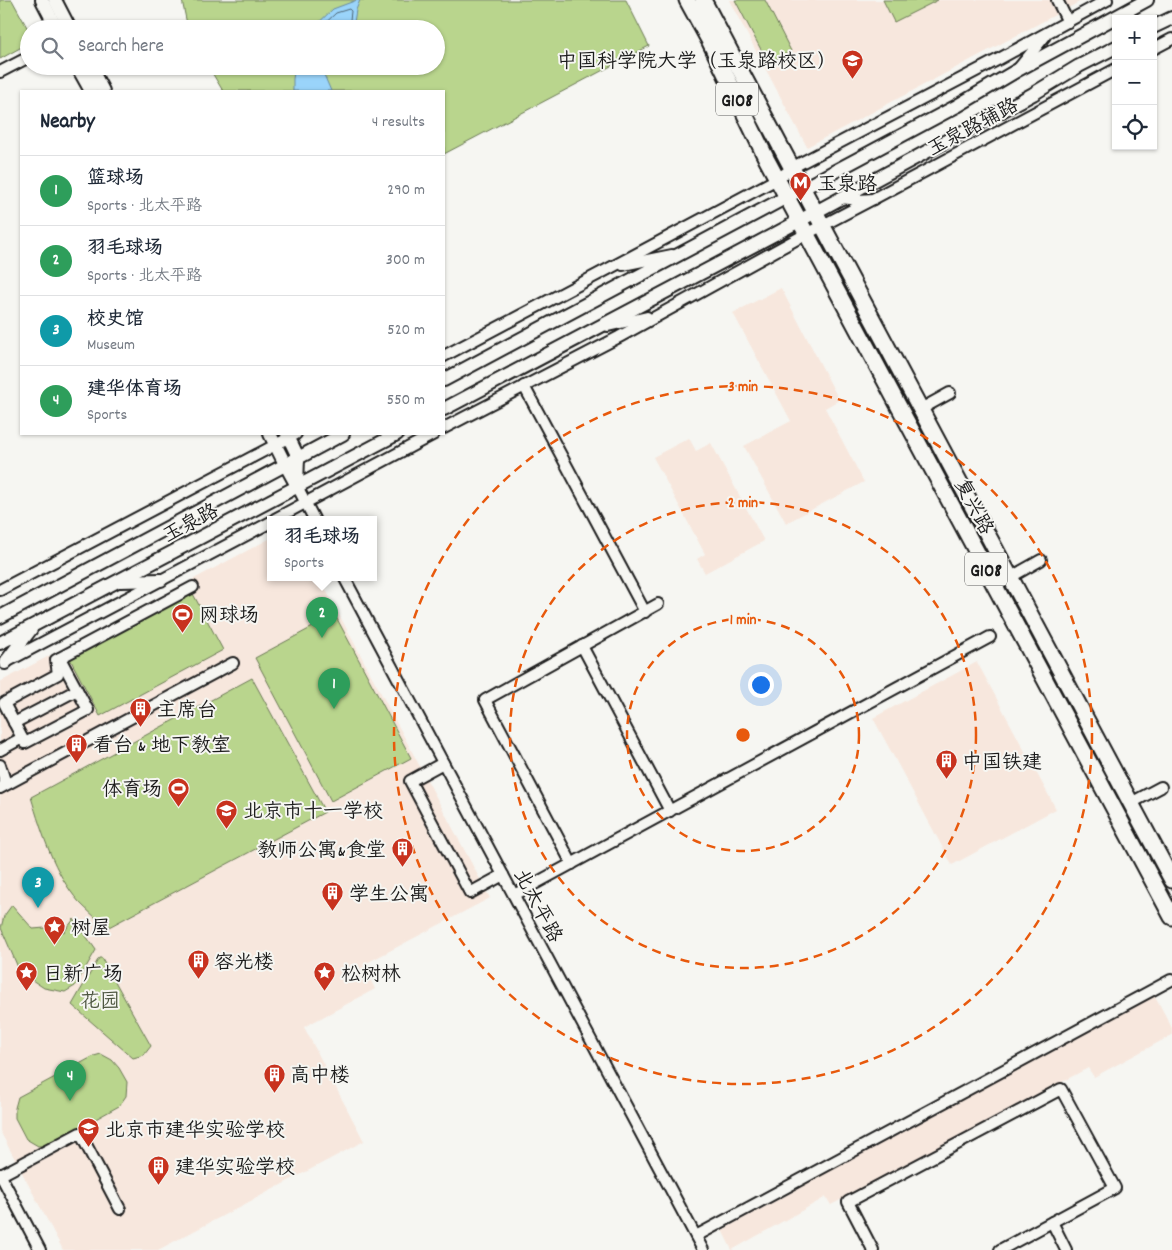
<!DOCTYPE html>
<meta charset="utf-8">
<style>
body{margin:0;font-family:Dekko,"LXGW WenKai TC",sans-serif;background:#f2f2f3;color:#1f2937}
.controls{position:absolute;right:15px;top:15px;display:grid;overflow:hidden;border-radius:0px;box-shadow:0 1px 4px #0004}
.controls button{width:45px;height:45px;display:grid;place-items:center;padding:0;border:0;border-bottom:1px solid #e0e1e3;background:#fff;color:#1f2937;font:25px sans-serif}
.you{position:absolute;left:760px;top:684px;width:18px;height:18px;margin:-12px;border:4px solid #fff;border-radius:50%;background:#1a73e8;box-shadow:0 0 0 8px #1a73e833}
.badge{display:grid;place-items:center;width:32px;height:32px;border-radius:50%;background:#c8321e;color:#fff;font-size:16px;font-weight:700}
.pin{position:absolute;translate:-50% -41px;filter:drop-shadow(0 1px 2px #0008)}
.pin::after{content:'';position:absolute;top:26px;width:18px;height:15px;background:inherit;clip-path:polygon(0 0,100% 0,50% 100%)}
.popup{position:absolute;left:267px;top:516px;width:110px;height:65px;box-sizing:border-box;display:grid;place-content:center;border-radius:0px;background:#fff;filter:drop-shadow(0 1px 4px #0005);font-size:16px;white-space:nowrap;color:#747a83}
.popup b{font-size:19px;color:#1f2937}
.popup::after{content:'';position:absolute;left:50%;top:100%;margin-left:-10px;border:10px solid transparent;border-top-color:#fff}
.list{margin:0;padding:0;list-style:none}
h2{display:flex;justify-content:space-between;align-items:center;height:65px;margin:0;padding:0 20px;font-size:21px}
h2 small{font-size:16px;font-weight:400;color:#747a83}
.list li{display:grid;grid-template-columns:32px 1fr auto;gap:15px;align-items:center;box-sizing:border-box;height:70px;padding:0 20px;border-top:1px solid #e0e1e3}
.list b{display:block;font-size:19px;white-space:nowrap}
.list p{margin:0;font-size:16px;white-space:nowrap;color:#747a83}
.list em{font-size:16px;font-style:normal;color:#747a83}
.icon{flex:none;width:28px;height:28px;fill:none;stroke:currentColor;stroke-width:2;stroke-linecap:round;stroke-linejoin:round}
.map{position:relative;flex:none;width:1172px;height:1250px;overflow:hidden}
.search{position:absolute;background:#fff;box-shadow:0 1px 4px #0004;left:20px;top:20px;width:425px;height:55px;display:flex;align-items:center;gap:12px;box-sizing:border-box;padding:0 18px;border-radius:28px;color:#747a83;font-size:19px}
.panel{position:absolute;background:#fff;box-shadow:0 1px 4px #0004;left:20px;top:90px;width:425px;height:345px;border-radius:0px}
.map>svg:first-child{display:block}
.built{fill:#f7e7dd}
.green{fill:#b9d58d;stroke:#6a7854}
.water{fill:#9ad4fa;stroke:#688aa1}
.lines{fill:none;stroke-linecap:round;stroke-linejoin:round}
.shore{stroke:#4e6675;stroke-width:1}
.minor-casing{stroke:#1c1c1c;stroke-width:14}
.major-casing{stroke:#1c1c1c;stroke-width:16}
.highway-casing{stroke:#1c1c1c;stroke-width:19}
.minor{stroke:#f6f6f2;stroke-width:10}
.major{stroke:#f6f6f2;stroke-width:12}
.highway{stroke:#f6f6f2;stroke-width:15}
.ring{fill:none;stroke:#e8590c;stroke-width:2.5;stroke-dasharray:9 6}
.labels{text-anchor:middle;stroke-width:4;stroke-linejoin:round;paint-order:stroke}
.shield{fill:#f6f6f2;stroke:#5d5d5c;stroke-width:1}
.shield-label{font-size:19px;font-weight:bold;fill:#1c1c1c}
.poi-label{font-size:20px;fill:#1c1c1c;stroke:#f6f6f2;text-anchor:start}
.street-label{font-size:20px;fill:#1c1c1c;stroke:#f6f6f2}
.park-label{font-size:20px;fill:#4b543e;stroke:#f6f6f2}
.centre{fill:#e8590c;stroke:#f6f6f2;stroke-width:2.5}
.ring-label{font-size:15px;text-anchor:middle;font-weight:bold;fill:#e8590c;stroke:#f6f6f2;stroke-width:4;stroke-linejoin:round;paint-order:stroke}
</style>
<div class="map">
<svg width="1172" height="1250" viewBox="0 0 1172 1250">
<rect width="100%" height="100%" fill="#f6f6f2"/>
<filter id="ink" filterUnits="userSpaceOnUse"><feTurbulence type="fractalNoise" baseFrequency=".02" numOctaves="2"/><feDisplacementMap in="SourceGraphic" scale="10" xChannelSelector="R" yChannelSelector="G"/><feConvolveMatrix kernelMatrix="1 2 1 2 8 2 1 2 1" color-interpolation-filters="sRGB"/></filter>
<g filter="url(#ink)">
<!-- built -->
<g class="built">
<polygon points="729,0 1083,0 807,147"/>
<polygon points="781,288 839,400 825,408 864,482 786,523 744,446 791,421 733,313"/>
<polygon points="689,438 696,451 711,443 764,541 705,573 697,559 705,554 653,457"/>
<polygon points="271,538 271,577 319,577 490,898 363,965 375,989 304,1027 364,1141 158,1250 63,1250 0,1131 0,682"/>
<polygon points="977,662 1056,809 952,865 873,718"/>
<polygon points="1154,994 1172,1028 1172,1035 1094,1077 1088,1068 831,1205 826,1197 732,1250 722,1230"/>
</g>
<!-- green -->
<g class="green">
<polygon points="0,0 12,0 29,31 29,43 0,59"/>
<polygon points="182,0 626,0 649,46 444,154 444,91 223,91 208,66 436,66 436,29 188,29"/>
<polygon points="735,0 765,0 791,51 768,63"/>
<polygon points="883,0 938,0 894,22"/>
<polygon points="192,592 223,650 100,716 69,657"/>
<polygon points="335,615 411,758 331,801 255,658"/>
<path d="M 252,678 L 325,812 L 107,928 C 98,920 88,911 79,902 C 54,873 42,833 31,797 Z"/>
<polygon points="12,905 33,929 45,928 48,932 55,927 64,932 74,919 96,950 75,986 65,992 44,988 20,972 1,928 4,916"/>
<polygon points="99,958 102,958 151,1046 144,1055 133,1058 72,1005"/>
<polygon points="101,1054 112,1060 119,1068 127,1082 126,1096 119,1106 49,1145 38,1146 26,1139 15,1118 15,1108 18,1097 94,1056"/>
</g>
<!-- water -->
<g class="water">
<polygon points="357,0 360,0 356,10 353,29 312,29 333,9"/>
<polygon points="295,66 321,66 322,70 331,91 293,91 293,79"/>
</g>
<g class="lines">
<!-- shore -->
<polyline class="shore" points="319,29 336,13 349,9 351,11 349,29"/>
<defs>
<g id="minor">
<polyline points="1057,0 1068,22"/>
<polyline points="1153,49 1172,39"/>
<polyline points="1019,68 1045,36"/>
<polyline points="0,72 29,57"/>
<polyline points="841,198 859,200 873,199 1116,69"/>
<polyline points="623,265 672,255"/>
<polyline points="608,326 647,317"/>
<polyline points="444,356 612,267 777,179 797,165 999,59 1107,0"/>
<polyline points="524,386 645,612"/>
<polyline points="921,409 950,393"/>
<polyline points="444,428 619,337 806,234 873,199"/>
<polyline points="297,486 314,519"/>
<polyline points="275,519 434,434"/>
<polyline points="344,577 703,1250"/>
<polyline points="1011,577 1041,560"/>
<polyline points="0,590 296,434"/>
<polyline points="582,646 670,811"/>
<polyline points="8,661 271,522"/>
<polyline points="14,723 77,690"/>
<polyline points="22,738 4,703 58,674 56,660 193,587"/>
<polyline points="0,750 22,738 25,743 88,710 60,658"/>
<polyline points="443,763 410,781 470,893 503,875"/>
<polyline points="0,765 6,784"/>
<polyline points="0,788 233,663"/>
<polyline points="1131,803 1161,787"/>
<polyline points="572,864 485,700 658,604"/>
<polyline points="514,895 990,637"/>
<polyline points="0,1174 40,1250"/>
<polyline points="1,1175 80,1133 120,1209"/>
<polyline points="1052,1222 1066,1250"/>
<polyline points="696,1236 1171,980"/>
<polyline points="873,1250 848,1202 1061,1089 1115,1188 1000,1250"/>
</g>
<g id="major">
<polyline points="42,0 57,29"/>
<polyline points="55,0 70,29"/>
<polyline points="1153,27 1172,18"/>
<polyline points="77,66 91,91"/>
<polyline points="90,66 103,91"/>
<polyline points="444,380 957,106 1016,71 1147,0"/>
<polyline points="444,409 775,234 1033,94 1079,66 1116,47"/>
<polyline points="270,434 285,464 297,486"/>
<polyline points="287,434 298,457 297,486"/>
<polyline points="120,581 161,580"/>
<polyline points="0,617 343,434"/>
<polyline points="0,643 397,434"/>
<polyline points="5,663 31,629"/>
</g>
<g id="highway">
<polyline points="687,0 710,42 767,160 1172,917"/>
<polyline points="703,0 803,189 1172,880"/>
</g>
</defs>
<!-- minor casing -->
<use href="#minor" class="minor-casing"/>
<!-- major casing -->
<use href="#major" class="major-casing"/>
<!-- highway casing -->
<use href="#highway" class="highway-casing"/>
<!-- minor -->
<use href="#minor" class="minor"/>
<!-- major -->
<use href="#major" class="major"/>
<!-- highway -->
<use href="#highway" class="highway"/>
</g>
</g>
<!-- distance rings -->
<g class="ring">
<circle cx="743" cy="735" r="116"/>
<circle cx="743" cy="735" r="233"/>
<circle cx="743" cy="735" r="349"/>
</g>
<!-- icons -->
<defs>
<symbol id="university-pin" viewBox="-11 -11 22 30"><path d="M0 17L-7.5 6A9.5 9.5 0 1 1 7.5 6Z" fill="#c8321e" stroke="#f6f6f2"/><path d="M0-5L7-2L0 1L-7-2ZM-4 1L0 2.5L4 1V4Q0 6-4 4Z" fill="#fff"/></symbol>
<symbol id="metro-pin" viewBox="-11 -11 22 30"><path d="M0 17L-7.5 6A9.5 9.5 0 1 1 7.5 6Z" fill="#c8321e" stroke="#f6f6f2"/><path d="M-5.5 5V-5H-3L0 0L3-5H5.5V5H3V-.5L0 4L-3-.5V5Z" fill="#fff"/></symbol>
<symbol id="stadium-pin" viewBox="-11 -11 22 30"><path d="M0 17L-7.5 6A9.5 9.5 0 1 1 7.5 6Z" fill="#c8321e" stroke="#f6f6f2"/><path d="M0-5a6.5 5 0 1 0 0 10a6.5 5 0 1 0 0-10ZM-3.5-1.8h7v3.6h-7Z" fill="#fff"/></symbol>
<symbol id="building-pin" viewBox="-11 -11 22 30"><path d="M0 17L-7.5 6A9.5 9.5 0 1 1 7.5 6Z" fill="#c8321e" stroke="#f6f6f2"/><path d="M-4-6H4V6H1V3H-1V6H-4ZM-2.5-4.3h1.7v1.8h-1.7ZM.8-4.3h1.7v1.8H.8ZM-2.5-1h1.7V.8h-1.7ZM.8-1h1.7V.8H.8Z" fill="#fff"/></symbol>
<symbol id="school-pin" viewBox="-11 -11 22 30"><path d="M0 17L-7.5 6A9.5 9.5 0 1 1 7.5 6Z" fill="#c8321e" stroke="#f6f6f2"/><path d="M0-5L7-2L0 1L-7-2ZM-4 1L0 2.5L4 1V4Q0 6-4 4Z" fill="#fff"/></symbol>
<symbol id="sight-pin" viewBox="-11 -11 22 30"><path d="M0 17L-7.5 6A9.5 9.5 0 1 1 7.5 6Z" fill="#c8321e" stroke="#f6f6f2"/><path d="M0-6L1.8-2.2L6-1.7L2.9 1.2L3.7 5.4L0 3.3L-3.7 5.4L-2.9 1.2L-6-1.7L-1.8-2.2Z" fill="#fff"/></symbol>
</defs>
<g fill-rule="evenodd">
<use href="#university-pin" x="840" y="48" width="25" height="34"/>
<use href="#metro-pin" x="788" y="170" width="25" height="34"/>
<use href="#stadium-pin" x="170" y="602" width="25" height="34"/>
<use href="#building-pin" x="128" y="696" width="25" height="34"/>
<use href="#building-pin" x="64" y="732" width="25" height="34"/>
<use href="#building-pin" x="934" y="748" width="25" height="34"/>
<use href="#stadium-pin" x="166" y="776" width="25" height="34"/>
<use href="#school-pin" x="214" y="798" width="25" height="34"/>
<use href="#building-pin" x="390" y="836" width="25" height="34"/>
<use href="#building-pin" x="320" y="880" width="25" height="34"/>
<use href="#sight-pin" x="42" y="914" width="25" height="34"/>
<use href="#building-pin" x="186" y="948" width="25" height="34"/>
<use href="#sight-pin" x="14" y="960" width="25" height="34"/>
<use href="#sight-pin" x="312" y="960" width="25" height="34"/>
<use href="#building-pin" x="262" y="1062" width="25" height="34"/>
<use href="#school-pin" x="76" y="1116" width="25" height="34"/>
<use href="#building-pin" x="146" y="1154" width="25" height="34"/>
</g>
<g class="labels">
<!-- shield labels -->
<g class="shield">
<rect x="716" y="82.5" width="42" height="33" rx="4"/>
<rect x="965" y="552.5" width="42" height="33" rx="4"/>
</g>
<g class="shield-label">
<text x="737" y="106">G108</text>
<text x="986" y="576">G108</text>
</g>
<!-- poi labels -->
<g class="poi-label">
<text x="837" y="67" text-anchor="end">中国科学院大学（玉泉路校区）</text>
<text x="817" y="190">玉泉路</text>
<text x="199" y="621">网球场</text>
<text x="157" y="716">主席台</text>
<text x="93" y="751">看台 &amp; 地下教室</text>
<text x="962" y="768">中国铁建</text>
<text x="162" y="795" text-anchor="end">体育场</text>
<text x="243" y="817">北京市十一学校</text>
<text x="386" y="856" text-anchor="end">教师公寓&amp;食堂</text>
<text x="349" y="900">学生公寓</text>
<text x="71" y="934">树屋</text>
<text x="214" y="968">容光楼</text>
<text x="43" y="980">日新广场</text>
<text x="341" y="980">松树林</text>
<text x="290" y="1081">高中楼</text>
<text x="105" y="1136">北京市建华实验学校</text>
<text x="175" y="1173">建华实验学校</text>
</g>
<!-- street labels -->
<g class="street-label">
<text transform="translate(972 126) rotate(-28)" y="7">玉泉路辅路</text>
<text transform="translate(975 506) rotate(62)" y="7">复兴路</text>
<text transform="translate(190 522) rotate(-28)" y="7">玉泉路</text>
<text transform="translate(539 905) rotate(62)" y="7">北太平路</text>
</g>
<!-- park labels -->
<g class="park-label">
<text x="100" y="1007">花园</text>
</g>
</g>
<circle cx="743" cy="735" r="8" class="centre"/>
<g class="ring-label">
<text x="743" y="391">3 min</text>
<text x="743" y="507">2 min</text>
<text x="743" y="624">1 min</text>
</g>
</svg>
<div class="controls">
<button>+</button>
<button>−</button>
<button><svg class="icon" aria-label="locate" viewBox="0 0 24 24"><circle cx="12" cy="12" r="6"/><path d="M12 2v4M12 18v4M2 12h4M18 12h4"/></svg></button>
</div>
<div class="you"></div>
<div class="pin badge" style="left:334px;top:709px;background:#2e9e5b">1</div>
<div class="pin badge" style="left:322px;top:638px;background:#2e9e5b">2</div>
<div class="popup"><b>羽毛球场</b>Sports</div>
<div class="pin badge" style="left:38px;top:908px;background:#0f9aa8">3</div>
<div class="pin badge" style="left:70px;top:1101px;background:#2e9e5b">4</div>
<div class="search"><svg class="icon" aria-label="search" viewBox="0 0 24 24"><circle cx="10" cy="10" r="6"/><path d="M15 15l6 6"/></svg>Search here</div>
<section class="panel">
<h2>Nearby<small>4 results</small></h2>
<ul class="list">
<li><span class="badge" style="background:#2e9e5b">1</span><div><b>篮球场</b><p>Sports · 北太平路</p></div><em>290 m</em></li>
<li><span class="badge" style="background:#2e9e5b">2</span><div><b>羽毛球场</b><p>Sports · 北太平路</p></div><em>300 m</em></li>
<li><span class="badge" style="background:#0f9aa8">3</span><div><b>校史馆</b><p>Museum</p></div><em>520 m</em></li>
<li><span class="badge" style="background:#2e9e5b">4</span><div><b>建华体育场</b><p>Sports</p></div><em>550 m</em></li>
</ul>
</section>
</div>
